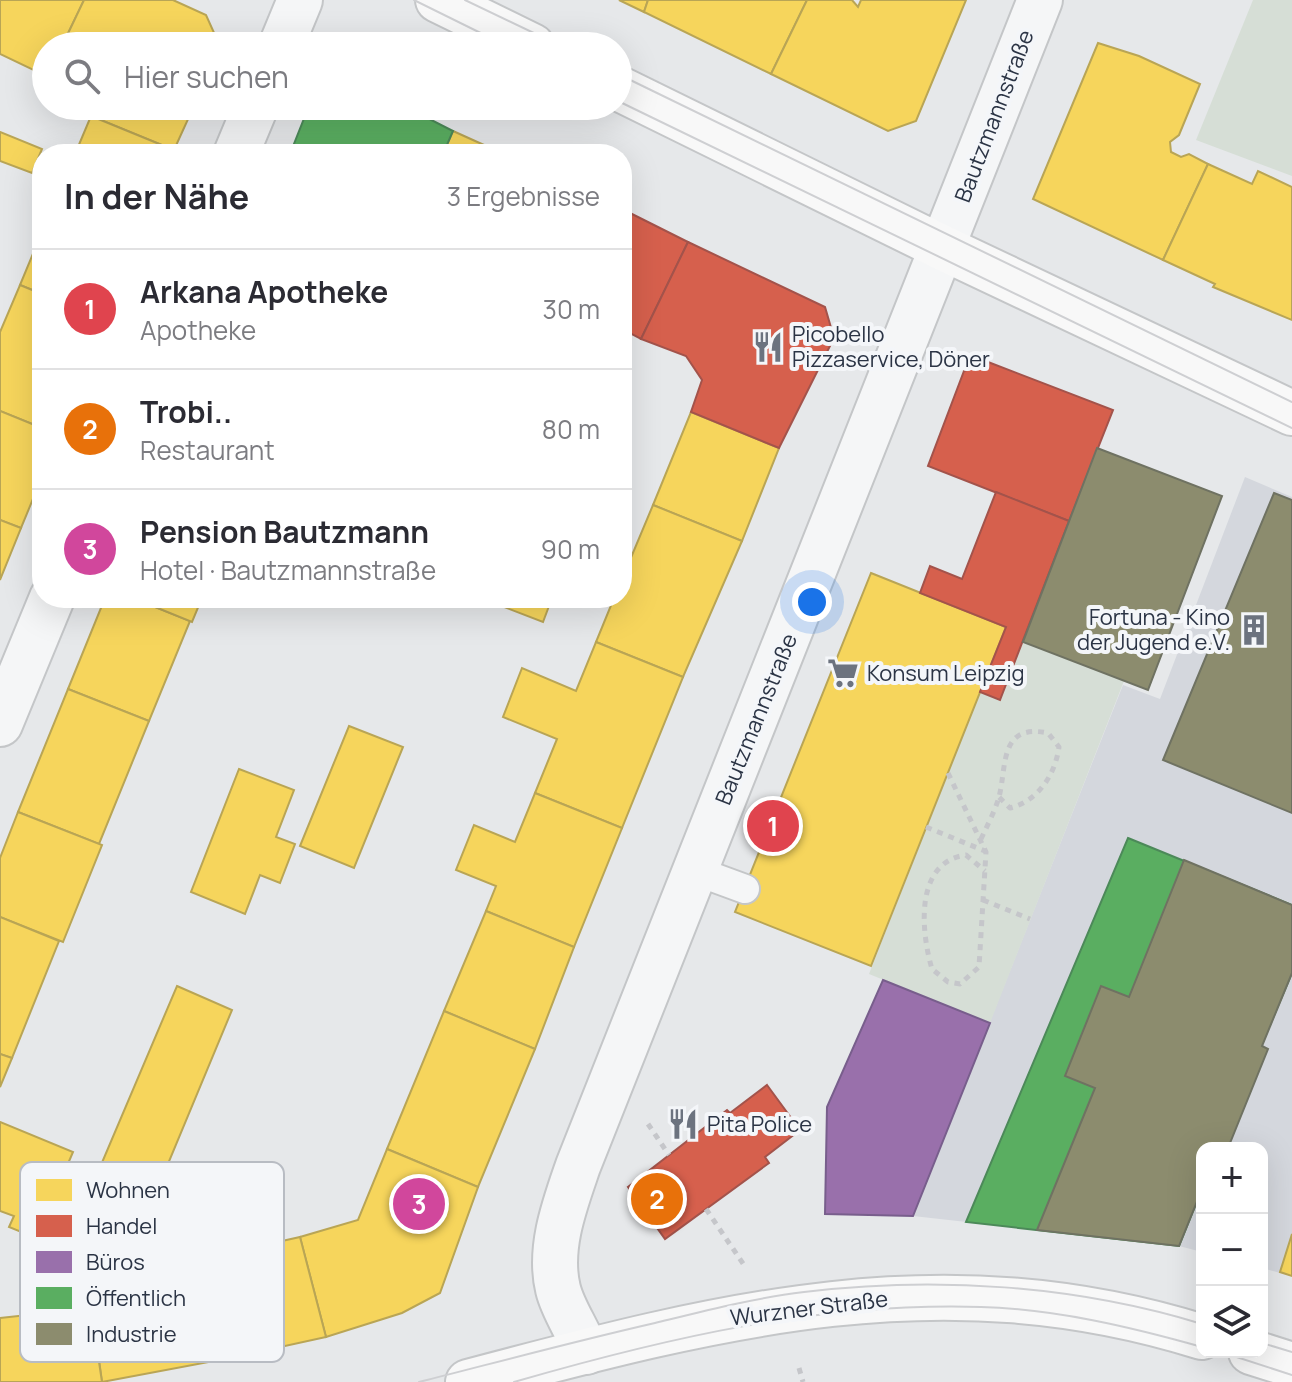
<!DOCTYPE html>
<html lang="de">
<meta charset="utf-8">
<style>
body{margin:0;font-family:Manrope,sans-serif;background:#f7f7f7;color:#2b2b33}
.controls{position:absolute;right:24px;bottom:24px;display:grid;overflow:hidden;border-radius:16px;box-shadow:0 8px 32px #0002}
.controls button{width:72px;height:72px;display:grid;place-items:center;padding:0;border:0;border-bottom:2px solid #e1e1e2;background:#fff;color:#2b2b33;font:40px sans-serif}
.you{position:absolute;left:812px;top:602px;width:28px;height:28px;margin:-20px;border:6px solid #fff;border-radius:50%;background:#1a73e8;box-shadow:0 0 0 12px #1a73e833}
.badge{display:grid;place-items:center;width:52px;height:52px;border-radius:50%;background:#b45309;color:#fff;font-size:26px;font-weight:700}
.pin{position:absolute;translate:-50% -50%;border:4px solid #fff;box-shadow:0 2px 8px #0006}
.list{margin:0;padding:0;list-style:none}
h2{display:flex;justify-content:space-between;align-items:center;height:104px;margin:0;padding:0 32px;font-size:34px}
h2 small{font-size:26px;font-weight:400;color:#7c7c81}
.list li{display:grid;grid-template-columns:52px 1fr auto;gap:24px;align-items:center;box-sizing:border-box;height:120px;padding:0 32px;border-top:2px solid #e1e1e2}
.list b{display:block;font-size:30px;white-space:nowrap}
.list p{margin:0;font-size:26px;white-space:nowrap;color:#7c7c81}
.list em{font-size:26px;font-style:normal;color:#7c7c81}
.icon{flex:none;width:44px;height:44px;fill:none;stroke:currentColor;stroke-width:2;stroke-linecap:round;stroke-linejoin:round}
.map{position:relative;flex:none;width:1292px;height:1382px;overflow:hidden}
.search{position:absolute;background:#fff;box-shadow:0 8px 32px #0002;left:32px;top:32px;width:600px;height:88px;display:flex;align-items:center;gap:20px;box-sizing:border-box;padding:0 28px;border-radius:44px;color:#7c7c81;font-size:30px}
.panel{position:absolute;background:#fff;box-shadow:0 8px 32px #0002;left:32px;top:144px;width:600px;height:464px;border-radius:32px}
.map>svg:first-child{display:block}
.built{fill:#d4d7dd}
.green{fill:#d6ded6}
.homes{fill:#f6d55c;stroke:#b9a555;stroke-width:2}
.shops{fill:#d6604d;stroke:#a3534b;stroke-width:2}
.offices{fill:#9970ab;stroke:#785e8c;stroke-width:2}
.public{fill:#5aae61;stroke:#4c8959;stroke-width:2}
.industry{fill:#8c8c6e;stroke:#6f7262;stroke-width:2}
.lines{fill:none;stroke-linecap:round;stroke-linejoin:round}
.service-casing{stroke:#c4c6c8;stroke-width:32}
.minor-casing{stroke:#c4c6c8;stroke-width:48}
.secondary-casing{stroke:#c4c6c8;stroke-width:48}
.path{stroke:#c5c6ca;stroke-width:5;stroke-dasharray:6 6;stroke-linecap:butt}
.service{stroke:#f5f6f7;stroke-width:28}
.minor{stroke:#f5f6f7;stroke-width:44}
.secondary{stroke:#f8f8f8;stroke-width:44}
.tram{stroke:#cecfd2;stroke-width:2}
.labels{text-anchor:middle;stroke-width:8;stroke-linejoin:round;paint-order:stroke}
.street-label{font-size:22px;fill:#2b3445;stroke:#f4f6f9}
.poi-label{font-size:22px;fill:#2b3445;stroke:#f4f6f9;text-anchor:start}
.key{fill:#f4f6f9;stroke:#b8bcc3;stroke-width:2}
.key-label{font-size:22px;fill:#2b3445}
</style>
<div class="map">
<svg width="1292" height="1382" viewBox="0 0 1292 1382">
<rect width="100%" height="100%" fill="#e6e8ea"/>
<!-- built -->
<polygon class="built" points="1245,477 1292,497 1292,1276 1262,1268 1262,1148 1202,1148 1202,1252 1179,1246 913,1216 1123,685 1160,699"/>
<!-- green -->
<g class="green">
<polygon points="1253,0 1292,0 1292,176 1196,140"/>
<polygon points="1023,642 1124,681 990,1023 869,974 980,692 1000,700"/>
</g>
<!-- homes -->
<g class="homes">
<polygon points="0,0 84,0 62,46 46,46 46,76 0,54"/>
<polygon points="84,0 173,0 206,15 220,46 62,46"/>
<polygon points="619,0 648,0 644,12"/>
<polygon points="648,0 807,0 771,74 644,12"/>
<polygon points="807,0 852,0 858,7 861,0 966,0 916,121 888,131 771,74"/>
<polygon points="1098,43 1139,56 1200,84 1179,135 1170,142 1171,152 1181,157 1189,154 1208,164 1163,260 1033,199"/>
<polygon points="96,106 194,106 174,150 91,116"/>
<polygon points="91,116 174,150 172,154 75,154"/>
<polygon points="453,131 504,154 443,154"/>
<polygon points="0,132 42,149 32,173 0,161"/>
<polygon points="1208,164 1252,184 1258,171 1292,187 1292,320 1225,292 1213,287 1215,284 1163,260"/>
<polygon points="42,232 42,294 20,285"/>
<polygon points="20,285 42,294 42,428 0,411 0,332"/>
<polygon points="0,411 42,428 42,477 21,528 0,520"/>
<polygon points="691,412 779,448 742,541 653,505"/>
<polygon points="653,505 742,541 683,677 596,642 614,598 622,598 622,579"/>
<polygon points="0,520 21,528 0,580"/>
<polygon points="871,573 1006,627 871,966 735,912"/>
<polygon points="105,598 133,598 190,621 149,721 68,689"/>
<polygon points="133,598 202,598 192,622"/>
<polygon points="481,598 552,598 543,622"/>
<polygon points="596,642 683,677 622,828 535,793 557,739 503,717 522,668 576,691"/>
<polygon points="68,689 149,721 99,844 18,812"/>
<polygon points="349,726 403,747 354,868 300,846"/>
<polygon points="239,769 294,790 276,837 295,844 280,883 260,875 245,914 191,892"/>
<polygon points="535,793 622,828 574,947 486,911 496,886 456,870 474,825 515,842"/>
<polygon points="18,812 102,845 63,942 0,917 0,858"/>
<polygon points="486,911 574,947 535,1049 444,1011"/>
<polygon points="0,917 59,941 12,1058 0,1054"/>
<polygon points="177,986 232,1010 138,1236 81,1212"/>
<polygon points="444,1011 535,1049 478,1187 387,1149"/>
<polygon points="0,1054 12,1058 0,1087"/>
<polygon points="0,1122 73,1152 58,1187 87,1198 81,1212 125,1230 110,1268 9,1227 14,1216 0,1211"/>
<polygon points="387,1149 478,1187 440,1293 402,1313 326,1337 300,1237 358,1220"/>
<polygon points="1292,1234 1292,1276 1280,1272"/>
<polygon points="300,1237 326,1337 230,1358 211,1257"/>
<polygon points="211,1257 230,1358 102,1382 89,1287"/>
<polygon points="91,1308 102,1382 0,1382 0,1318"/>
</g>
<!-- shops -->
<g class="shops">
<polygon points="622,209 688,242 641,339 622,329"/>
<polygon points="688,242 825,307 834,338 779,448 691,412 702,380 686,356 641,339"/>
<polygon points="988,362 1113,410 1069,521 928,466 964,371"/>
<polygon points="996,492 1069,521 1000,700 980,692 1006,627 920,593 930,566 962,579"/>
<polygon points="767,1085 800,1130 765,1157 769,1163 665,1239 628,1187 727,1110 730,1113"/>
</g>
<!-- offices -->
<polygon class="offices" points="883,980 990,1023 913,1216 825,1214 827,1107"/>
<!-- public -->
<g class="public">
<polygon points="309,106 404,106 453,131 443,154 290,154"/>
<polygon points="1128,838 1292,905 1292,973 1218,1148 1202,1148 1202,1189 1179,1246 966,1222"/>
</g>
<!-- industry -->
<g class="industry">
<polygon points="1097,448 1222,496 1148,690 1023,642"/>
<polygon points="1274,493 1292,500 1292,813 1163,760"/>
<polygon points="1184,860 1292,905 1292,973 1262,1046 1268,1049 1228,1148 1202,1148 1202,1189 1179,1246 1037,1230 1095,1088 1065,1076 1101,986 1129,997"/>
</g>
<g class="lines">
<defs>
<polyline id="service" points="696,871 745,889"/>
<g id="minor">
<polyline points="281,46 300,0"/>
<polyline points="236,154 256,106"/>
<polyline points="0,724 52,598"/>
<path d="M 586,1352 C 578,1330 563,1310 558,1289 C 548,1248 565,1204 578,1166 L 1040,0"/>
</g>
<g id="secondary">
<polyline points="438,0 532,46"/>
<polyline points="618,88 941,247 1292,413"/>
<polyline points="1251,1352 1292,1365"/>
<path d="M 468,1382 C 720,1315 943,1256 1202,1337"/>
</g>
</defs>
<!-- service casing -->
<use href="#service" class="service-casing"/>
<!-- minor casing -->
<use href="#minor" class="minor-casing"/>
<!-- secondary casing -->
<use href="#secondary" class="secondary-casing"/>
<!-- path -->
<g class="path">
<path d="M 948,773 L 986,852 L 979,967 L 960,984 L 948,982 L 932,969 C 921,932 914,862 966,855 L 985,871"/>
<polyline points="926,827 985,851"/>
<path d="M 981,839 C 987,826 995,811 999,797 C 1007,766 999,723 1048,733 L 1059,747 C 1055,775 1038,801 1010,808 L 999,797"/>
<polyline points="983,900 1030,919"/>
<polyline points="648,1124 669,1155"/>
<polyline points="706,1209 744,1265"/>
<polyline points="799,1368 803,1382"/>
</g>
<!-- service -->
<use href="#service" class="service"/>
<!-- minor -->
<use href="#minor" class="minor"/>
<!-- secondary -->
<use href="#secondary" class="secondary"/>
<!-- tram -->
<g class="tram">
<polyline points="414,0 507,46"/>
<polyline points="465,0 561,46"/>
<polyline points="618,74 1292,402"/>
<polyline points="618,101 1292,428"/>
<polyline points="1262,1343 1292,1352"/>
<polyline points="1221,1352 1292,1375"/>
<path d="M 419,1382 C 498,1362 576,1341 655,1323 C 704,1311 754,1298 804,1292 C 935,1276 1075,1285 1202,1324"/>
<path d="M 514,1382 C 666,1338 820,1302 981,1307 C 1055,1309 1131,1327 1202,1347"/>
</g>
</g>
<!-- icons -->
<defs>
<symbol id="restaurant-bare" viewBox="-9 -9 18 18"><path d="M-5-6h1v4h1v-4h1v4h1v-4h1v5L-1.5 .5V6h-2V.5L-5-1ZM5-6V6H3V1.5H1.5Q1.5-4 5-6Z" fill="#6c737f" stroke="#f4f6f9" stroke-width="2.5" paint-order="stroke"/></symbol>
<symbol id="building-bare" viewBox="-9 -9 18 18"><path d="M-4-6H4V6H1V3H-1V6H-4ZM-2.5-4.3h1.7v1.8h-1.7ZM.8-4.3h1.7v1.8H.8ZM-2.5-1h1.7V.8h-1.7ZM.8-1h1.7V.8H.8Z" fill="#6c737f" stroke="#f4f6f9" stroke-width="2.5" paint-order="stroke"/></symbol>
<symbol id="supermarket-bare" viewBox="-9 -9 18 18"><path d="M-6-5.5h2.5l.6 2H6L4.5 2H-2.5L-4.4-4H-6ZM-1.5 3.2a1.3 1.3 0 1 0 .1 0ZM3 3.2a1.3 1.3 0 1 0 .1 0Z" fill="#6c737f" stroke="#f4f6f9" stroke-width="2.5" paint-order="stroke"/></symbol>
</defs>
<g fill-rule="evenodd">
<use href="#restaurant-bare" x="746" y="325" width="44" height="44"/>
<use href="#building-bare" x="1232" y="608" width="44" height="44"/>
<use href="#supermarket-bare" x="821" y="651" width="44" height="44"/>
<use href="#restaurant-bare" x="661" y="1102" width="44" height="44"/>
</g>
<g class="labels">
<!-- street labels -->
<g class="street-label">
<text transform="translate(994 116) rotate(-69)" y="8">Bautzmannstraße</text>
<text transform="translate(756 719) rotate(-68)" y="8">Bautzmannstraße</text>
<text transform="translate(809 1308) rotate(-7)" y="8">Wurzner Straße</text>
</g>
<!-- poi labels -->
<g class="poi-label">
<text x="792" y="342">Picobello<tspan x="792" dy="25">Pizzaservice, Döner</tspan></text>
<text x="1230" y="625" text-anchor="end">Fortuna - Kino<tspan x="1230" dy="25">der Jugend e.V.</tspan></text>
<text x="867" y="681">Konsum Leipzig</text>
<text x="707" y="1132">Pita Police</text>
</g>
</g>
<!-- legend -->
<rect x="20" y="1162" width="264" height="200" rx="12" class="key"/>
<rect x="36" y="1179" width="36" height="22" fill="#f6d55c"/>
<rect x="36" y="1215" width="36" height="22" fill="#d6604d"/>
<rect x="36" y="1251" width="36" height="22" fill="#9970ab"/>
<rect x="36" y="1287" width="36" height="22" fill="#5aae61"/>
<rect x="36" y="1323" width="36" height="22" fill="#8c8c6e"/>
<g class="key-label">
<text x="86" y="1198">Wohnen</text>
<text x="86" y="1234">Handel</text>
<text x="86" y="1270">Büros</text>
<text x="86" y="1306">Öffentlich</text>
<text x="86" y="1342">Industrie</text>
</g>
</svg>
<div class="controls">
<button>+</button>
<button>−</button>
<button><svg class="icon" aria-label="layers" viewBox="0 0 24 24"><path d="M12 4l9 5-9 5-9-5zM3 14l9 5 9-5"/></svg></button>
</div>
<div class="you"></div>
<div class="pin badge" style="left:773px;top:826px;background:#e0444e">1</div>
<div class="pin badge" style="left:657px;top:1199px;background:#e8710a">2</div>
<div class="pin badge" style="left:419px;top:1204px;background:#d1479c">3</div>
<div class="search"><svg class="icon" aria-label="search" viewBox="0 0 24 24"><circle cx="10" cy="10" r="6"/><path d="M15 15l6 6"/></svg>Hier suchen</div>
<section class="panel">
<h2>In der Nähe<small>3 Ergebnisse</small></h2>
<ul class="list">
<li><span class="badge" style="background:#e0444e">1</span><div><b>Arkana Apotheke</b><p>Apotheke</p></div><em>30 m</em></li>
<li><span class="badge" style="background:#e8710a">2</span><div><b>Trobi..</b><p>Restaurant</p></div><em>80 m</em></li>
<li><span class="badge" style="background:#d1479c">3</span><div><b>Pension Bautzmann</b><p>Hotel · Bautzmannstraße</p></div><em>90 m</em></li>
</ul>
</section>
</div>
